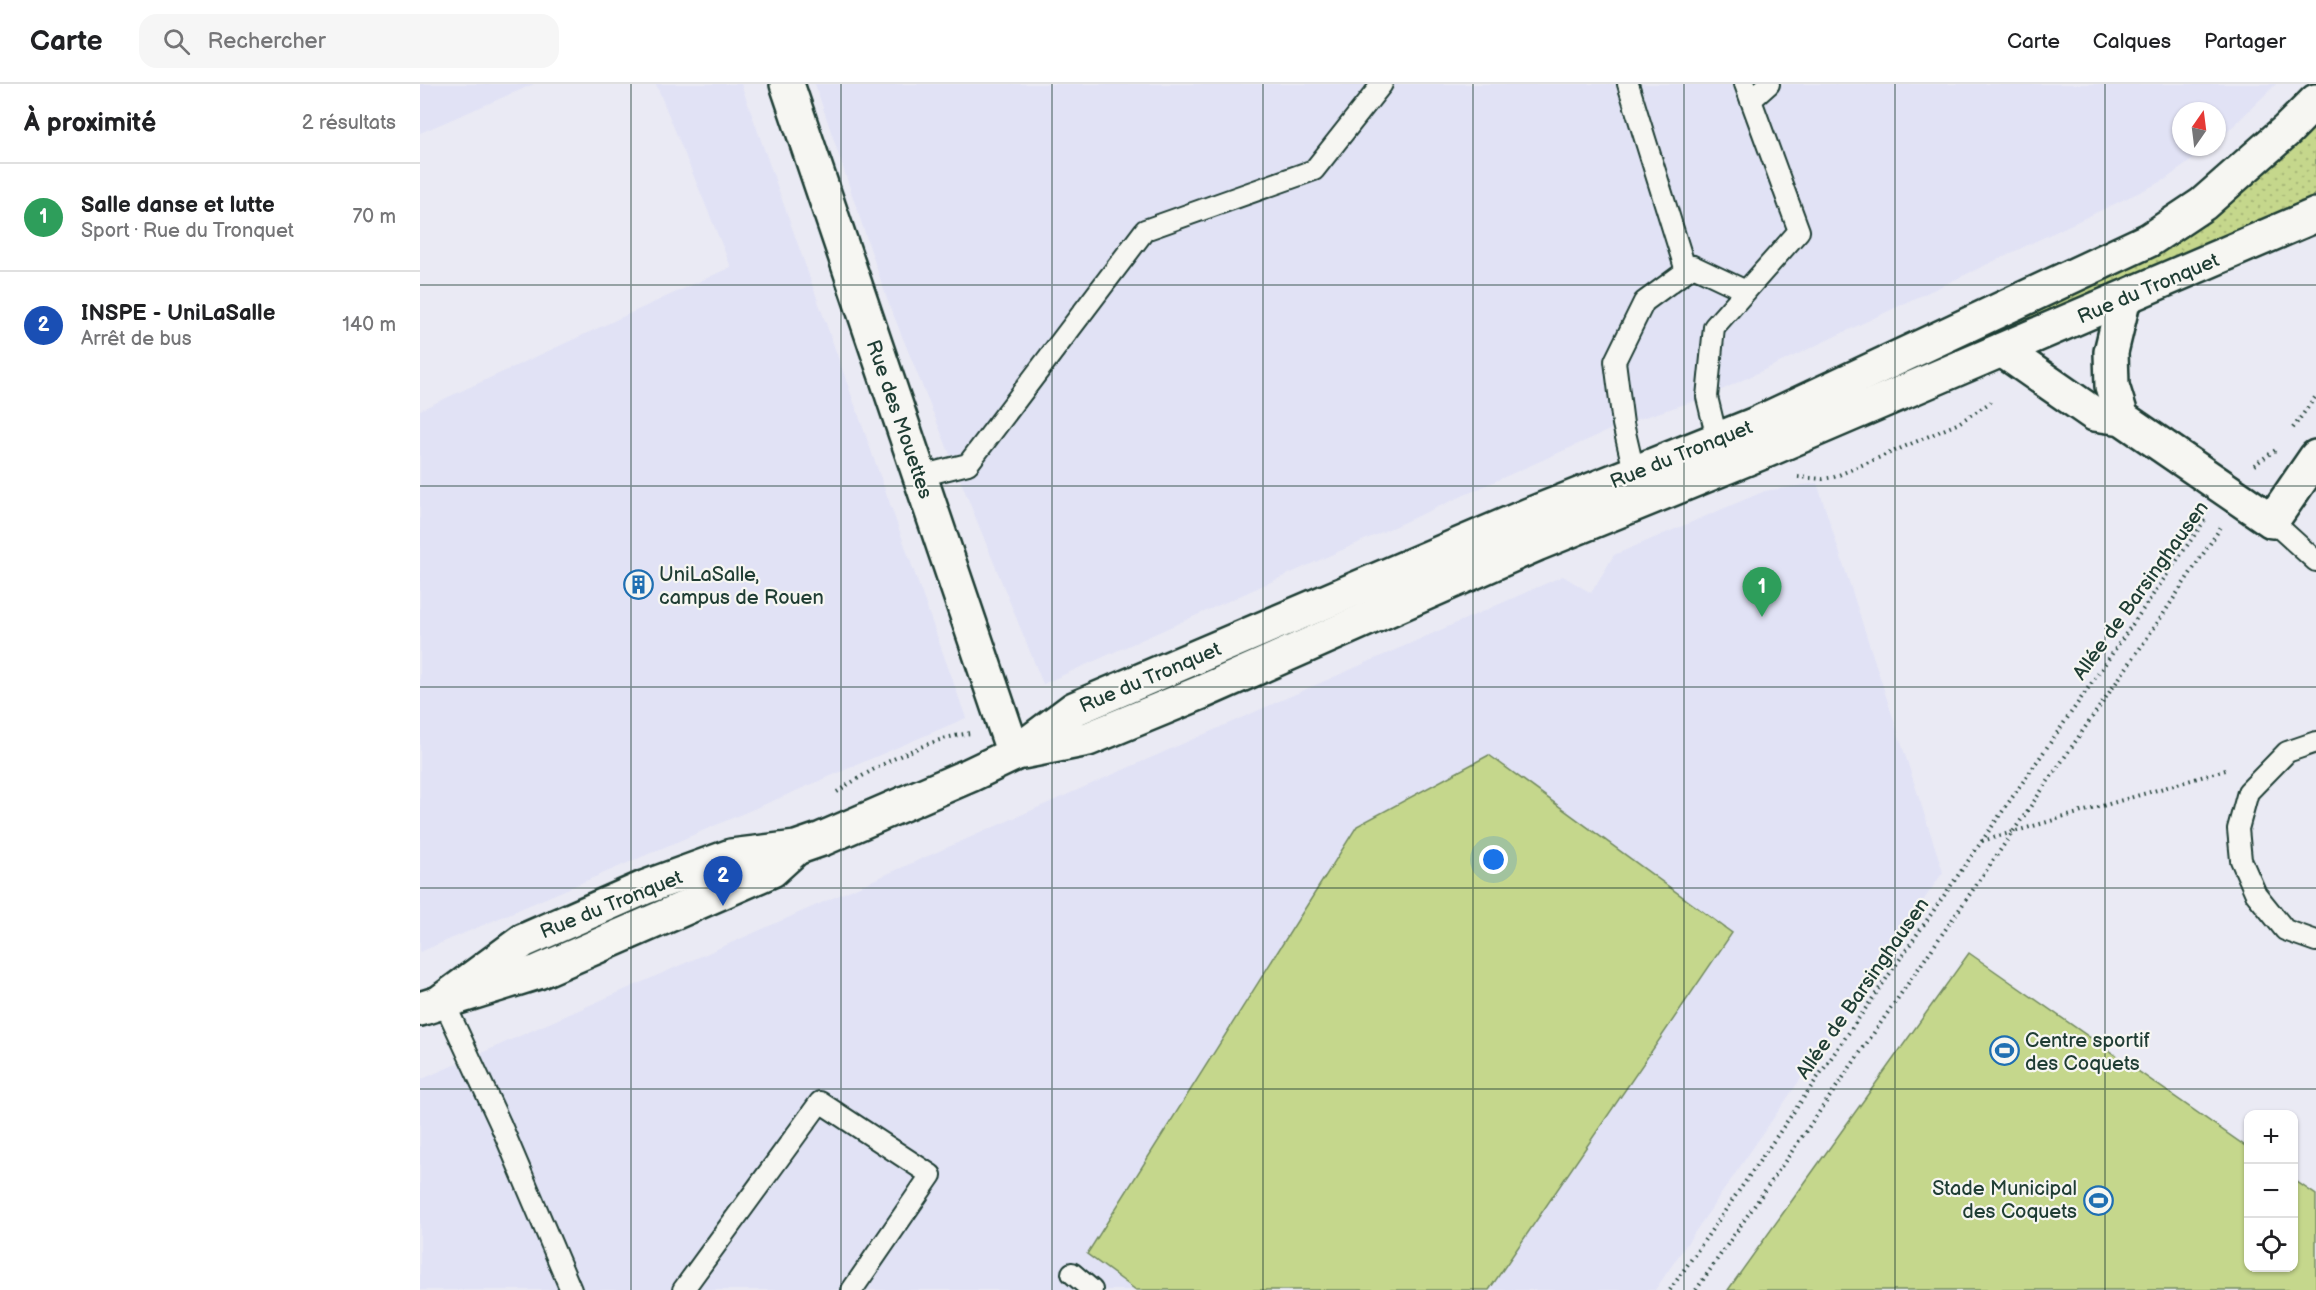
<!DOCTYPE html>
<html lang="fr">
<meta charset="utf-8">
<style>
body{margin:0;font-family:"Balsamiq Sans",sans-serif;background:#f6f6f6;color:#202124}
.controls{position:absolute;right:18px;bottom:18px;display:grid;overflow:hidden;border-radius:12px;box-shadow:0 2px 4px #0004}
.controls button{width:54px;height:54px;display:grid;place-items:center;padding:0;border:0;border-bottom:2px solid #e0e0e0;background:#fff;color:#202124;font:30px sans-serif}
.compass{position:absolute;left:1752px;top:18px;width:54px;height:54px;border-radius:50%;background:#fff;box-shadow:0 2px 4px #0004;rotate:14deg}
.you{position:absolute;left:1074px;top:776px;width:21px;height:21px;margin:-15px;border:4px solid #fff;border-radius:50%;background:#1a73e8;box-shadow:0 0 0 9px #1a73e833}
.badge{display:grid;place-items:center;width:39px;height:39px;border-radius:50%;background:#1f6fb2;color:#fff;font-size:20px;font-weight:700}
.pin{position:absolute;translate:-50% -50px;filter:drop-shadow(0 2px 3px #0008)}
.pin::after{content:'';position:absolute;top:32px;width:21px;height:18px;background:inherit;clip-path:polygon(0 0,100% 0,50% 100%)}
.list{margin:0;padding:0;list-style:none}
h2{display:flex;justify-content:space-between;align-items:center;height:78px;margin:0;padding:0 24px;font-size:26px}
h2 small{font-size:20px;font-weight:400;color:#757577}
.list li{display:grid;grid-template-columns:39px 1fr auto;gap:18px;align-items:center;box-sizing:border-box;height:108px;padding:0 24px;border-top:2px solid #e0e0e0}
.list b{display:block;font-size:22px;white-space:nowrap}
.list p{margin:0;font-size:20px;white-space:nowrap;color:#757577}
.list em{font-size:20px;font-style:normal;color:#757577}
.icon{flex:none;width:33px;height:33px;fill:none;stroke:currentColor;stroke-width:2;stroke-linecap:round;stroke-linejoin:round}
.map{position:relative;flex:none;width:1896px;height:1206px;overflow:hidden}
header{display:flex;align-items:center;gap:36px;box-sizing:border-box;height:84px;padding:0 30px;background:#fff;border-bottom:2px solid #e0e0e0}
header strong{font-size:28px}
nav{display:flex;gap:33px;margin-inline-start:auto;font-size:21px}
.search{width:420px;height:54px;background:#f6f6f6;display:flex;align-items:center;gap:15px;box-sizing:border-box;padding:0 21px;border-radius:18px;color:#757577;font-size:22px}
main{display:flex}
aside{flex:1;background:#fff}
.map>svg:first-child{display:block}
.built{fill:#e1e2f5}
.grass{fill:url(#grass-dots);stroke:#728a60;stroke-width:1.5}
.garden{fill:#c5d78c;stroke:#728a60;stroke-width:1.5}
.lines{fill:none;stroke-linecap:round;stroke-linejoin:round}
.lane-casing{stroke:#1f3d34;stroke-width:24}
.street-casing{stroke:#1f3d34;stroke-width:38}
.secondary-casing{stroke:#1f3d34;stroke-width:38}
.path{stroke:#1f3d34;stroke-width:4;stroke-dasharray:1.5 4.5;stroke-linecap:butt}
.lane{stroke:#f6f6f2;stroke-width:20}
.street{stroke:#f6f6f2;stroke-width:33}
.secondary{stroke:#f6f6f2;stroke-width:33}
.grid{fill:none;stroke:#1f3d34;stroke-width:1.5;stroke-opacity:0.55}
.labels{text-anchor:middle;stroke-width:4.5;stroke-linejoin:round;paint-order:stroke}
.street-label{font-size:20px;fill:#1f3d34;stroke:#f6f6f2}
.poi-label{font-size:20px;fill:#1f3d34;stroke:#f6f6f2;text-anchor:start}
</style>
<header>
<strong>Carte</strong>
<div class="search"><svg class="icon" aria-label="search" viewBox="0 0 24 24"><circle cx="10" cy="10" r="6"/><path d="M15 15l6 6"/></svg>Rechercher</div>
<nav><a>Carte</a><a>Calques</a><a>Partager</a></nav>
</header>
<main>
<aside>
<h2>À proximité<small>2 résultats</small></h2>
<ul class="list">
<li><span class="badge" style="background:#2e9e5b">1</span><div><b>Salle danse et lutte</b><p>Sport · Rue du Tronquet</p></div><em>70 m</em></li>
<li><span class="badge" style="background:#1a4fb4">2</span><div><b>INSPE - UniLaSalle</b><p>Arrêt de bus</p></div><em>140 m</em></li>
</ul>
</aside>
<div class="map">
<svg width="1896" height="1206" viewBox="0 0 1896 1206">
<defs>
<pattern id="grass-dots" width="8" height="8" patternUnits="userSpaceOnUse" patternTransform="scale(1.5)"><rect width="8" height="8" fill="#c5d78c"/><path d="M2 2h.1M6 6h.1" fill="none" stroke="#a9b979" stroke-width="1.8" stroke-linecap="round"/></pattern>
</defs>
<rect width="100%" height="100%" fill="#eaeaf4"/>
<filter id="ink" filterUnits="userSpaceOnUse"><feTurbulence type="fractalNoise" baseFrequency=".0167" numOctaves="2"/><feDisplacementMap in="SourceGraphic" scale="12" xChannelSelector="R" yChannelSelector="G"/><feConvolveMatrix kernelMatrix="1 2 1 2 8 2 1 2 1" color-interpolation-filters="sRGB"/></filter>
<g filter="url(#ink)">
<!-- built -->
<g class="built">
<polygon points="0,0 114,0 0,49"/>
<polygon points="236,0 321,0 546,634 0,868 0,326 311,183"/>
<polygon points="395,0 1856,0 1797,58 1797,27 1761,27 1761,63 1790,63 1743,97 1287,313 1203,340 623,600 467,215"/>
<polygon points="1397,399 1523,788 1235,1206 0,1206 0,996 1143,492 1171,509 1194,471 1345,407"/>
</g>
<!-- grass -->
<g class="grass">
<polygon points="1896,33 1896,110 1885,118 1352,352 1348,342 1718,179"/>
<polygon points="217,824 220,825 220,829 111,876 107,873"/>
</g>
<!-- garden -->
<g class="garden">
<polygon points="1069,671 1312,849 1069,1206 716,1206 667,1170 937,742"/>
<polygon points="1549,869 1828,1064 1828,1184 1874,1184 1874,1096 1896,1111 1896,1206 1308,1206"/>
</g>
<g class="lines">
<defs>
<g id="lane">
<polyline points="1208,0 1266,187"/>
<polyline points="1331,16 1349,0"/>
<polyline points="1302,362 1293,338 1287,313 1294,243 1379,147 1325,0"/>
<polyline points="500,392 548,380 725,146 894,86 962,0"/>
<polyline points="1216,396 1203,340 1195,277 1224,218 1273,182 1326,207"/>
<polyline points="1852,437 1896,477"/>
<polyline points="1896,658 1867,668 1828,708 1818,745 1821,776 1836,810 1865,846 1896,857"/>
<polyline points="23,916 80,1039 151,1206"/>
<polyline points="652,1189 672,1206"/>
<polyline points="263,1206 400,1018 511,1091 432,1206"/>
</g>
<g id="street">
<polyline points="367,0 594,670"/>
<polyline points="1582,266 1674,330 1702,334 1852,437 1896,373"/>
<polyline points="1702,334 1692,302 1691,268 1704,214"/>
</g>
<g id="secondary">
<polyline points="602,668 668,655 782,608 1117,460 1348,366 1896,131"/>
<polyline points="23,916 103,857 226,803 311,772 376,764 402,755 550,691 594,670 654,625 1109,431 1336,340 1729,156 1783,120 1867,46 1896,17"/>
<polyline points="0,925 118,888 352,786 374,766"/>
</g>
</defs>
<!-- lane casing -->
<use href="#lane" class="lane-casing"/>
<!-- street casing -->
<use href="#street" class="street-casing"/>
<!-- secondary casing -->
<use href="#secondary" class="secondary-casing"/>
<!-- path -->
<g class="path">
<polyline points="1873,344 1896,312"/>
<polyline points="1834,381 1857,365"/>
<polyline points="1378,393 1403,395 1414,393 1537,340 1571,318"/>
<path d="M 417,708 C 452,684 510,653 552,649"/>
<polyline points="1562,757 1809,685"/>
<polyline points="1250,1206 1787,433"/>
<polyline points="1276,1206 1736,541 1801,443"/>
</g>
<!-- lane -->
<use href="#lane" class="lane"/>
<!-- street -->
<use href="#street" class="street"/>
<!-- secondary -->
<use href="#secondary" class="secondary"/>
</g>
</g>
<!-- grid -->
<path class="grid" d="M 211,0 L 211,1206M 421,0 L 421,1206M 632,0 L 632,1206M 843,0 L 843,1206M 1053,0 L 1053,1206M 1264,0 L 1264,1206M 1475,0 L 1475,1206M 1685,0 L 1685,1206M 0,201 L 1896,201M 0,402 L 1896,402M 0,603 L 1896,603M 0,804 L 1896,804M 0,1005 L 1896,1005"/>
<!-- icons -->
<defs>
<symbol id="building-ring" viewBox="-11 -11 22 22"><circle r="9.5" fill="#f6f6f2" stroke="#1f6fb2" stroke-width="1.5"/><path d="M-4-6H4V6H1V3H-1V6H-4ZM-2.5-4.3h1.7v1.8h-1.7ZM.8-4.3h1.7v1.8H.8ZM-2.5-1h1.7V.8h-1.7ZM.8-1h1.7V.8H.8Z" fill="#1f6fb2"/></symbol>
<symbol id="stadium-ring" viewBox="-11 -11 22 22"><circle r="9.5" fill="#f6f6f2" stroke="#1f6fb2" stroke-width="1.5"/><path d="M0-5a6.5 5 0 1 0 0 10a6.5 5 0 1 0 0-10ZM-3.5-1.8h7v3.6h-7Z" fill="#1f6fb2"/></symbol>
</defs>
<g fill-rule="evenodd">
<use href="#building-ring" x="202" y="484" width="33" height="33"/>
<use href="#stadium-ring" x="1568" y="950" width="33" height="33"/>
<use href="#stadium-ring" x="1662" y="1100" width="33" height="33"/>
</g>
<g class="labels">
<!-- street labels -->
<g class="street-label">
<text transform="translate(1728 204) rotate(-23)" y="7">Rue du Tronquet</text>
<text transform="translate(480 335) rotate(71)" y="7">Rue des Mouettes</text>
<text transform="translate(1261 370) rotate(-22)" y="7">Rue du Tronquet</text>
<text transform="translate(1720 506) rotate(-54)" y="7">Allée de Barsinghausen</text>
<text transform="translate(730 593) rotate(-23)" y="7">Rue du Tronquet</text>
<text transform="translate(191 820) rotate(-22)" y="7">Rue du Tronquet</text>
<text transform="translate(1442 904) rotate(-55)" y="7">Allée de Barsinghausen</text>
</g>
<!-- poi labels -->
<g class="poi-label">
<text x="239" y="497">UniLaSalle,<tspan x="239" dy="23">campus de Rouen</tspan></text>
<text x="1605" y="963">Centre sportif<tspan x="1605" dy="23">des Coquets</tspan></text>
<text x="1657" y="1111" text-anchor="end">Stade Municipal<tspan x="1657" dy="23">des Coquets</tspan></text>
</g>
</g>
</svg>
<div class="controls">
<button>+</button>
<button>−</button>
<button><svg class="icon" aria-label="locate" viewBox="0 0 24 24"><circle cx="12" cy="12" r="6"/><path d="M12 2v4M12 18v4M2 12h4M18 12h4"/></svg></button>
</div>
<svg class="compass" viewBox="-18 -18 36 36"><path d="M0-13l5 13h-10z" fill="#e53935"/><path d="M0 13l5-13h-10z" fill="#757577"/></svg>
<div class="you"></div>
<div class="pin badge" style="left:1342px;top:533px;background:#2e9e5b">1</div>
<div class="pin badge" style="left:303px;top:822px;background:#1a4fb4">2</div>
</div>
</main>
